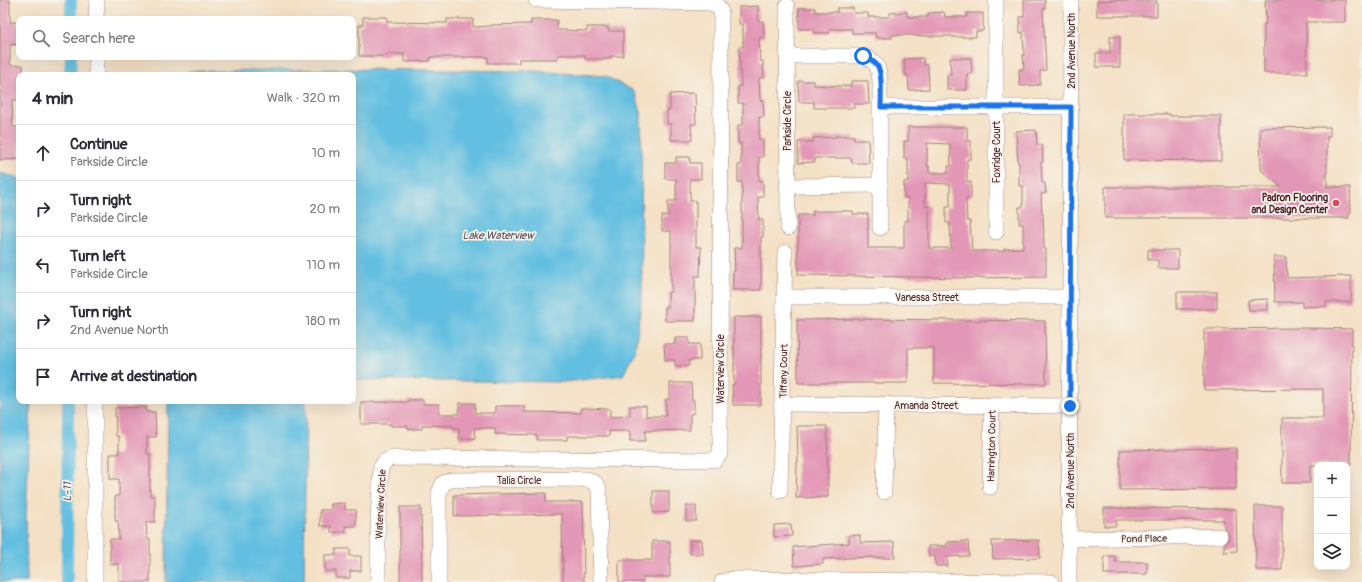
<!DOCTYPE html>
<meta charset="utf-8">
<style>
body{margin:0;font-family:Pangolin,sans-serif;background:#f2f2f3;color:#2b2b33}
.controls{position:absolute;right:12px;bottom:12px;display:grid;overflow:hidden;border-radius:8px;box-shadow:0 4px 16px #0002}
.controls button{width:36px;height:36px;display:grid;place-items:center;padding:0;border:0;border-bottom:1px solid #e1e1e2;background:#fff;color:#2b2b33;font:20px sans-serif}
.stop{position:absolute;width:12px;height:12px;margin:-9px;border:3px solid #1a73e8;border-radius:50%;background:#fff}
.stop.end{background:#1a73e8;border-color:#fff;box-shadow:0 1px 4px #0008}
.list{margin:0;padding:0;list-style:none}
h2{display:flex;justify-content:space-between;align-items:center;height:52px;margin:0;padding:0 16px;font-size:17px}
h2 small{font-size:13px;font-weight:400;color:#7c7c81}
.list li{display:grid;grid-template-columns:26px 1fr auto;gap:12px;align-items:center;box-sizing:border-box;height:56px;padding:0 16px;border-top:1px solid #e1e1e2}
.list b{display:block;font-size:15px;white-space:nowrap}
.list p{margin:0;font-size:13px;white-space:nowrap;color:#7c7c81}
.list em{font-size:13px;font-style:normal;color:#7c7c81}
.icon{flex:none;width:22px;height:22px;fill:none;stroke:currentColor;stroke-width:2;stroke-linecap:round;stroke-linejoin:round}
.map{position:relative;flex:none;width:1362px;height:582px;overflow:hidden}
.search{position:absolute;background:#fff;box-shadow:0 4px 16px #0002;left:16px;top:16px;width:340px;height:44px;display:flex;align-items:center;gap:10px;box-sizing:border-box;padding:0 14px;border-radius:8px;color:#7c7c81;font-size:15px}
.panel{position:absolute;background:#fff;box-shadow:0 4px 16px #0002;left:16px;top:72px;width:340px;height:332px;border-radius:8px}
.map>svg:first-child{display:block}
.water{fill:#63bfe1;stroke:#566f86}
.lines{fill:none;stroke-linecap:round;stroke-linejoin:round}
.canal{stroke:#63bfe1;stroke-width:12}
.building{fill:#e397b6;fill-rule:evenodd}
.minor-casing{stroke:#9f8078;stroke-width:16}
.minor{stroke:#fff;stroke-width:15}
.route{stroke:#1a73e8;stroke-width:5}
.poi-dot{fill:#d1495b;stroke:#f7f3e8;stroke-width:1.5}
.labels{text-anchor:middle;stroke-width:3.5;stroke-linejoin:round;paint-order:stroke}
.street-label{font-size:10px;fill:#4a1f2b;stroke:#f7f3e8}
.poi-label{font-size:10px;font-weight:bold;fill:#4a1f2b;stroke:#f7f3e8;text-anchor:end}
.water-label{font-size:11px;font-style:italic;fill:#524f62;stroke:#f7f3e8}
</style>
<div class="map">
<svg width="1362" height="582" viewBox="0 0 1362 582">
<rect width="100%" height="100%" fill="#f7f3e8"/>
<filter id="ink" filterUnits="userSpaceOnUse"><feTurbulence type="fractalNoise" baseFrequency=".025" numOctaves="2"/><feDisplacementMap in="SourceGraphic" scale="8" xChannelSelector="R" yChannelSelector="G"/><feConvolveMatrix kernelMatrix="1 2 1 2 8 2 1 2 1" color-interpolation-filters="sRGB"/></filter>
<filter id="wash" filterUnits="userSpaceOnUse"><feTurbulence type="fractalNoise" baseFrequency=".012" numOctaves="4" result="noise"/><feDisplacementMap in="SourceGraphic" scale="16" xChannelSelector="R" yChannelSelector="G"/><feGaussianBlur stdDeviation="0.9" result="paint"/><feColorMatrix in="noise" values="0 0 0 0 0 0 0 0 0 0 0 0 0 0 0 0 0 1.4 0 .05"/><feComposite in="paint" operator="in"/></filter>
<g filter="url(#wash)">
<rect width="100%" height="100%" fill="#f4e0c5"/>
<!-- water -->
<g class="water">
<polygon points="346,69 534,71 605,76 634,91 641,111 642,294 635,350 623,375 564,382 353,380 353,75 185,75 188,71"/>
<polygon points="0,173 19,178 19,401 31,401 26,518 27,582 0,582"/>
<polygon points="168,401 306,401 304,582 166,582"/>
</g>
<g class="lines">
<!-- canal -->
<g class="canal">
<polyline points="71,19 71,0"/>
<polyline points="70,75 71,57"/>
<polyline points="67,582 68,401"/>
</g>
</g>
<g id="blocks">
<!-- building -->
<g class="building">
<polygon points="0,0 10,0 10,22 19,22 19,44 10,45 10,65 23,65 23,75 19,75 19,100 12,100 13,127 19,127 19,159 0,160"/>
<polygon points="1024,0 1045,0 1045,9 1043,9 1046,70 1040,71 1040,85 1020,86 1019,70 1024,69 1023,55 1024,55 1023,32 1020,33 1020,17 1024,17"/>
<polygon points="1122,0 1122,1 1157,1 1157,16 1097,16 1097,1"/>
<polygon points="1265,0 1345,0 1345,22 1306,22 1307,73 1264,73 1264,24 1266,24"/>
<polygon points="758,6 758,21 763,21 764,38 759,38 760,61 763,61 764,78 759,78 760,101 763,100 764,117 759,117 759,140 763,140 763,157 759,157 759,181 763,181 763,197 758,197 759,220 763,220 763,237 761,237 761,290 733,290 733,271 735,271 734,248 742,248 742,182 738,182 738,165 741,165 741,143 738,143 738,125 743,125 743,103 738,103 738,86 741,86 739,47 743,47 743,24 739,24 739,7"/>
<polygon points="799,8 815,8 815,12 837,12 837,8 853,8 854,13 868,13 868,17 890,17 890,13 907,12 907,17 928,17 928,13 944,12 945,17 967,17 967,13 983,13 983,31 976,31 976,37 952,37 952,36 914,36 914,35 892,35 892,38 876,38 875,33 852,33 852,29 830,29 830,33 814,33 814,29 799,29"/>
<polygon points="363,17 387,17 387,22 447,23 447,19 473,19 473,27 491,26 491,25 531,24 531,20 557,20 557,30 562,30 587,31 587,27 608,27 608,31 623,31 623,56 610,56 610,59 585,59 585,55 558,55 558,59 519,59 519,63 488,63 488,57 430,57 430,61 404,62 404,54 387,54 387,56 359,56 359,25 363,25"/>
<polygon points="1110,37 1120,37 1120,67 1096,67 1096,53 1110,53"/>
<polygon points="923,58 924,65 928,65 929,89 909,90 908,75 905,75 904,59"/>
<polygon points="950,58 971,58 972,74 967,74 967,90 947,90 947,75 951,75"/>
<polygon points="798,81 814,81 814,85 830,86 851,86 851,81 868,81 869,104 854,104 854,108 814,108 814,102 799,102"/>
<polygon points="695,93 696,124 691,124 692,140 671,140 671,124 667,124 667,110 670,110 670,94"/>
<polygon points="1124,114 1170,114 1170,116 1221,116 1221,161 1124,160"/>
<path d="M 908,127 L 967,127 L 967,141 L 971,141 L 971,159 L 967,159 L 967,182 L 971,182 L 971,198 L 966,198 L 967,221 L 970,221 L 972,251 L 1004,251 L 1004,249 L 1023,248 L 1023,224 L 1019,224 L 1019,207 L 1023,207 L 1023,186 L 1019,186 L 1019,163 L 1018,163 L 1016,131 L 1036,130 L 1037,145 L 1042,145 L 1043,162 L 1041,162 L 1042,183 L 1045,183 L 1046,193 L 1041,194 L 1042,214 L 1043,214 L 1044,249 L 1046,249 L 1046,277 L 968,278 L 798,275 L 798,215 L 813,215 L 813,211 L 853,211 L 853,214 L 868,214 L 868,248 L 904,248 L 904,221 L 908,221 L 908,198 L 904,198 L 904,182 L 908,181 L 908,159 L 904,159 L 904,141 L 908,141 ZM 927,143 L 950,144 L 951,166 L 948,166 L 948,173 L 929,173 L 929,166 L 927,166 ZM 925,183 L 950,184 L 950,207 L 946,207 L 946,223 L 950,223 L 951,248 L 929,248 L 929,206 L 925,206 Z"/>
<polygon points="1330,127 1330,136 1327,136 1327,187 1350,187 1351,212 1349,214 1349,218 1105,218 1105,187 1281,187 1261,170 1260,128"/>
<polygon points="836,136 854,136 854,140 868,140 869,163 852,163 851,158 815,158 815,162 798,163 798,142 813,142 813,138 836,137"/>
<polygon points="676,157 690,157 690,163 701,163 701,179 690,179 690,201 696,201 696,247 701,247 700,276 695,276 695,321 665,321 665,307 668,307 668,292 671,292 671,231 662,231 662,216 668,216 668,201 676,201 676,179 665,179 665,163 676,163"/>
<polygon points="1148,250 1178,250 1178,268 1158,268 1158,260 1148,260"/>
<polygon points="1274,257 1286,257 1287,278 1351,276 1351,302 1326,302 1326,306 1302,307 1302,302 1275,302"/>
<rect x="1177" y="292" width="40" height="17"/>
<polygon points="1268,299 1268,310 1249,310 1248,300"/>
<polygon points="734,317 761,317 761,405 733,405 732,385 734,385"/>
<polygon points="862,319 1045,321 1046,384 934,383 934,348 908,348 908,383 798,383 797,320"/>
<polygon points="1310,328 1352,329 1351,465 1310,465 1310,483 1282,483 1282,418 1323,418 1323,389 1204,390 1204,329"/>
<polygon points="675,338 689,338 689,344 700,344 700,360 689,360 689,366 675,366 675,360 665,360 664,344 675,344"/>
<polygon points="670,383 691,383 692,400 694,400 694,413 690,414 690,430 645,431 645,441 630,441 630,431 609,431 609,436 567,436 567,440 537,440 537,435 495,434 495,428 474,428 475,438 459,439 459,428 453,428 453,426 422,425 422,429 408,429 408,426 391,426 391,424 361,424 361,402 408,402 408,400 423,400 423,404 439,404 439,414 459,414 459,403 475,403 475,413 495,413 495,406 524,406 524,412 581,413 581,408 610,409 610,417 630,416 630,406 646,406 646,416 666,416 666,399 670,399"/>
<polygon points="146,407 146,412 155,412 156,437 147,437 147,454 150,454 150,496 155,496 155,522 146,522 147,539 150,539 150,582 119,582 119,564 110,564 110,539 119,539 118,521 115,521 115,496 119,496 119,479 110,479 110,454 119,454 119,436 116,436 115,408"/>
<polygon points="797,426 827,426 828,497 796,498 797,462 798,462"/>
<polygon points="1236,448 1236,489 1120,490 1120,450"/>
<polygon points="653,491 669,491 669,512 653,513"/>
<polygon points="546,493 546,502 583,502 584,582 563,582 562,514 454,516 454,495"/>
<polygon points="345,503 345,510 356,510 356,526 345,526 346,532 331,532 331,526 320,526 320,510 331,510 331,504"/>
<rect x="686" y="506" width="10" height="15"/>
<polygon points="1255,506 1282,506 1282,570 1256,570"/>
<polygon points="400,507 421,507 422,582 400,582"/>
<polygon points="1104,508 1236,509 1237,551 1224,552 1224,544 1228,541 1229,536 1228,532 1224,528 1224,520 1116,520 1116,526 1104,526"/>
<polygon points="791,524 792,536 774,537 774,525"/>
<polygon points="849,535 860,535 860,543 894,542 895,558 874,558 874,557 823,559 823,564 794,566 793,547 849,543"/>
<polygon points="690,540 702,540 703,554 690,554"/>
<polygon points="1039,540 1040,558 993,559 992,541"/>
<polygon points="652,541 670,541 670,577 643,577 643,582 619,582 619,560 652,560"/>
<polygon points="968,541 969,556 947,557 948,566 936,566 935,556 929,557 928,546 947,546 947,542"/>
<polygon points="336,549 350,549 350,556 361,556 361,571 350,571 350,578 336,578 336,571 325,571 325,555 336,555"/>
<polygon points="1104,556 1115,556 1115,562 1147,562 1147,574 1104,574"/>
</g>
</g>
</g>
<g filter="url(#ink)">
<use href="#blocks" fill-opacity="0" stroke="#9f8078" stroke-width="1"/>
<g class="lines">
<defs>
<g id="minor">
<polyline points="787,6 788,228"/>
<polyline points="96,19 97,0"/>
<path d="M 787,56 L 863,56 C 877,61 879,67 880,82 L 880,228"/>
<polyline points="96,75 96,57"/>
<polyline points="881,107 1071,107"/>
<polyline points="787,186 880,185"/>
<polyline points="996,232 996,0"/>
<polyline points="784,297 1070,297"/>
<polyline points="782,404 1070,406"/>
<polyline points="990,487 992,405"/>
<polyline points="780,491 785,252"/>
<polyline points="884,492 886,404"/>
<polyline points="1069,539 1220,536"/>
<polyline points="95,582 95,401"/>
<polyline points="378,582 378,519 381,467 385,461 393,458 715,460 720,454 721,12 717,5 709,3 536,0"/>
<polyline points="439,582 439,493 443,483 451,480 587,479 595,483 599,489 601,582"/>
<polyline points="722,582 733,579 1051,582"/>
<polyline points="1069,582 1071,0"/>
</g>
</defs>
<!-- minor casing -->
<use href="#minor" class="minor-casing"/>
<!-- minor -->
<use href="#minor" class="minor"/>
</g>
</g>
<g class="lines" filter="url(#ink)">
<!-- route -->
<path class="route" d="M 863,56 C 868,58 873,60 877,65 C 883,74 881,96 881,107 L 1071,107 L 1070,406"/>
</g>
<!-- markers -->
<circle class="poi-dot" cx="1336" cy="203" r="4"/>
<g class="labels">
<!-- street labels -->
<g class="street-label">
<text transform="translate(1071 51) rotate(-90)" y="4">2nd Avenue North</text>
<text transform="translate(787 121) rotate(-90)" y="4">Parkside Circle</text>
<text transform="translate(996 152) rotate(-90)" y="4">Foxridge Court</text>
<text x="927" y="301">Vanessa Street</text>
<text transform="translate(720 369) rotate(-90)" y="4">Waterview Circle</text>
<text transform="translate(783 371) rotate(-89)" y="4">Tiffany Court</text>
<text x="926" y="409">Amanda Street</text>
<text transform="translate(991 446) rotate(-89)" y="4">Harrington Court</text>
<text transform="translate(1070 471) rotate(-90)" y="4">2nd Avenue North</text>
<text x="519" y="484">Talia Circle</text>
<text transform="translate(380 504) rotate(-87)" y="4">Waterview Circle</text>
<text transform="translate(1144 538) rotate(-1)" y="4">Pond Place</text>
</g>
<!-- poi labels -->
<g class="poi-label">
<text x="1328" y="201">Padron Flooring<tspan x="1328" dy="12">and Design Center</tspan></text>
</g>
<!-- water labels -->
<g class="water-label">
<text x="498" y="239">Lake Waterview</text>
<text transform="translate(67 492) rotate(-90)" y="4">L-11</text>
</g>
</g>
</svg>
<div class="controls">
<button>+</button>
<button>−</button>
<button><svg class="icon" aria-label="layers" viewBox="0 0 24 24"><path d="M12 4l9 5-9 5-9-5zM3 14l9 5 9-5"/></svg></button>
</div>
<div class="stop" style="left:863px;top:56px"></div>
<div class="stop end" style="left:1070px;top:406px"></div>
<div class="search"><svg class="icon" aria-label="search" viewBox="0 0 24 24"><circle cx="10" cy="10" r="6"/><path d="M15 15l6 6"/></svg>Search here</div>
<section class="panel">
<h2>4 min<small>Walk · 320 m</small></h2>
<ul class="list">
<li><svg class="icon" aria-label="ahead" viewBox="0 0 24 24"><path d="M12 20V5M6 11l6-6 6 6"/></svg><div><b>Continue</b><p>Parkside Circle</p></div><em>10 m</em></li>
<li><svg class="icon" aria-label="right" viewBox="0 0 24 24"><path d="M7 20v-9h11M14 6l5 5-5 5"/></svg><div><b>Turn right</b><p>Parkside Circle</p></div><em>20 m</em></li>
<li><svg class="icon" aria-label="left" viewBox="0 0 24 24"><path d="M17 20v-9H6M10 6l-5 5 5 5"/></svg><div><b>Turn left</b><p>Parkside Circle</p></div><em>110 m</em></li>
<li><svg class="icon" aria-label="right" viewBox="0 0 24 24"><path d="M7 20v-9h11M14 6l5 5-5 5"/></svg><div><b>Turn right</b><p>2nd Avenue North</p></div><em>180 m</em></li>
<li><svg class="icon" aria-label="arrive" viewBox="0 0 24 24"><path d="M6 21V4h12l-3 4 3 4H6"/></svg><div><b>Arrive at destination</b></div></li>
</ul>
</section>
</div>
